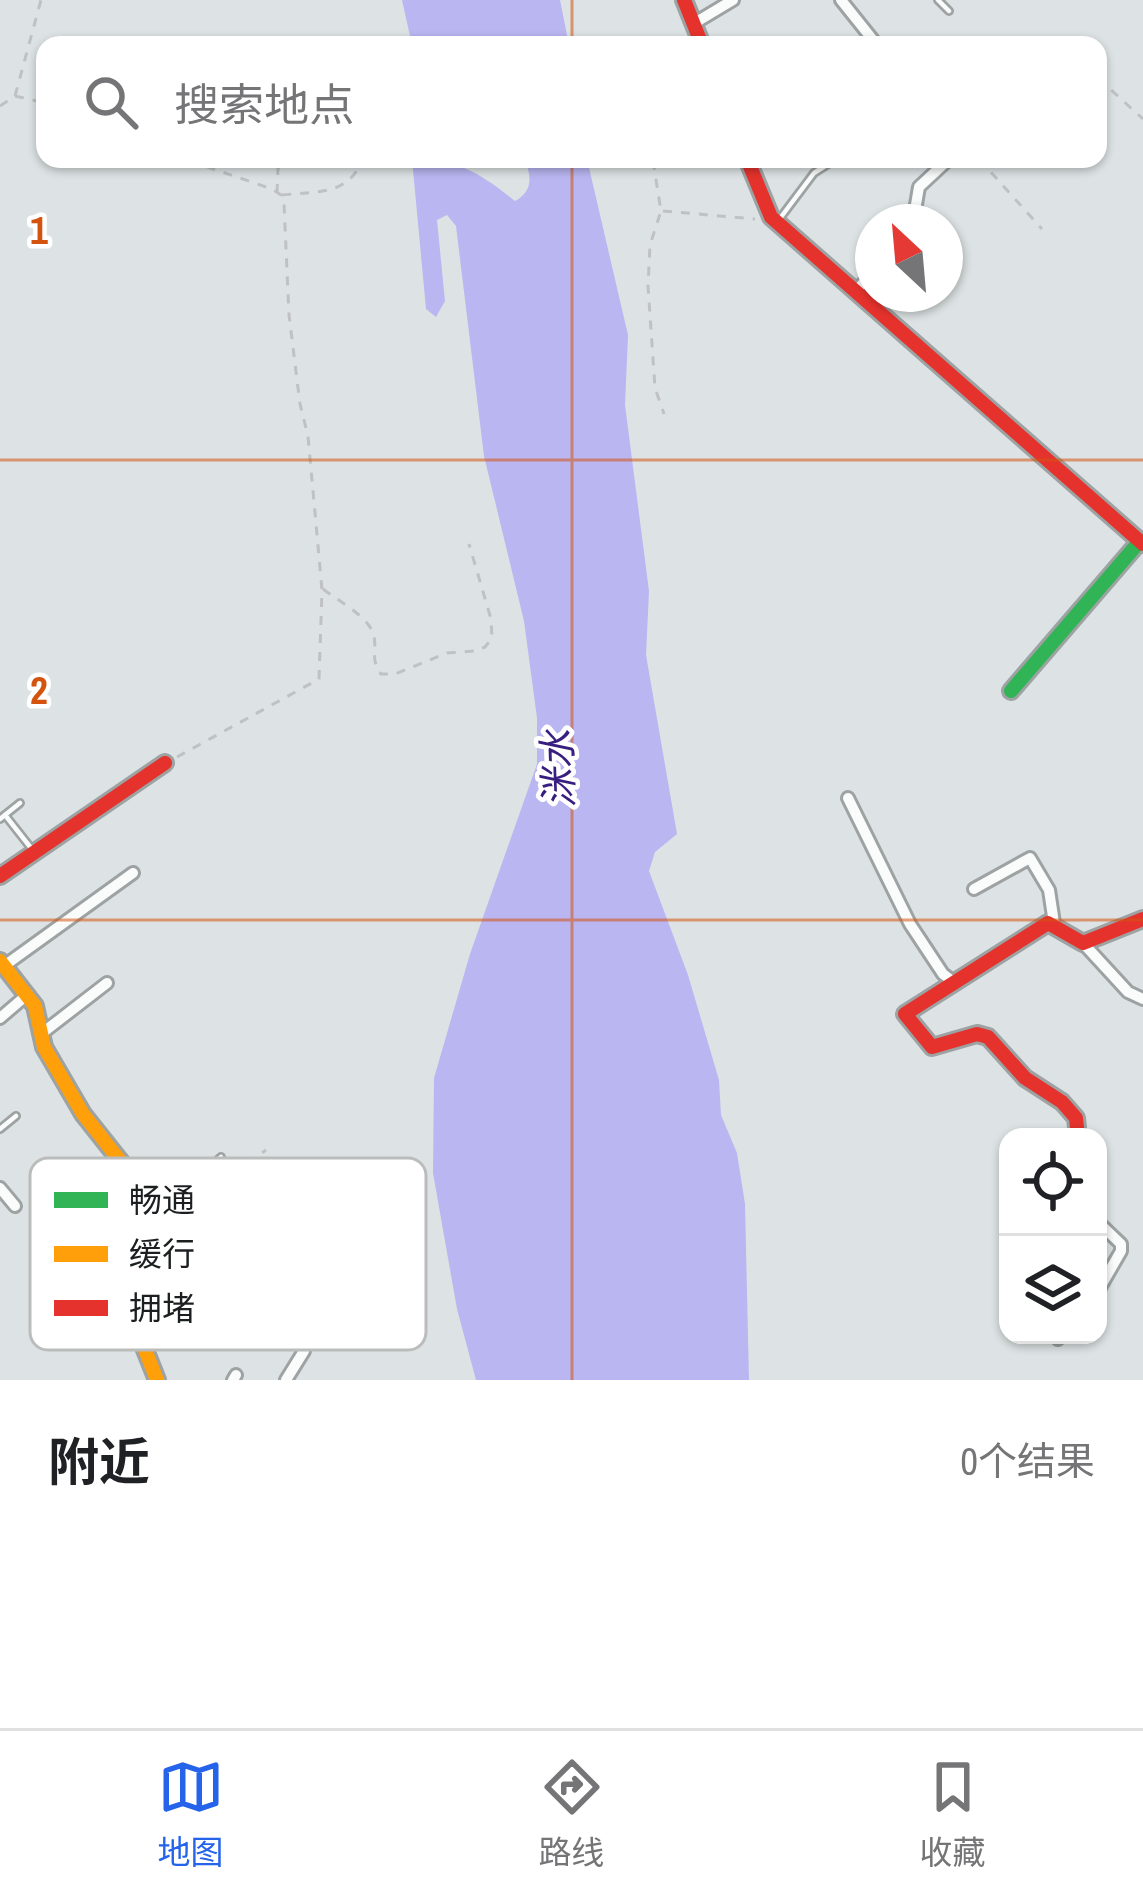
<!DOCTYPE html>
<html lang="zh">
<meta charset="utf-8">
<style>
body{margin:0;font-family:"Archivo Narrow","Noto Sans SC",sans-serif;background:#f6f6f6;color:#202124}
.controls{position:absolute;right:36px;bottom:36px;display:grid;overflow:hidden;border-radius:24px;box-shadow:0 3px 9px #0004}
.controls button{width:108px;height:108px;display:grid;place-items:center;padding:0;border:0;border-bottom:3px solid #e0e0e0;background:#fff;color:#202124;font:60px sans-serif}
.compass{position:absolute;left:855px;top:204px;width:108px;height:108px;border-radius:50%;background:#fff;box-shadow:0 3px 9px #0004;rotate:334deg}
.list{margin:0;padding:0;list-style:none}
h2{display:flex;justify-content:space-between;align-items:center;height:156px;margin:0;padding:0 48px;font-size:51px}
h2 small{font-size:39px;font-weight:400;color:#757577}
.icon{flex:none;width:66px;height:66px;fill:none;stroke:currentColor;stroke-width:2;stroke-linecap:round;stroke-linejoin:round}
.map{position:relative;flex:none;width:1143px;height:1380px;overflow:hidden}
.search{position:absolute;background:#fff;box-shadow:0 3px 9px #0004;left:36px;right:36px;top:36px;height:132px;display:flex;align-items:center;gap:30px;box-sizing:border-box;padding:0 42px;border-radius:24px;color:#757577;font-size:45px}
.sheet{height:348px;background:#fff}
nav{display:flex;justify-content:space-around;align-items:center;box-sizing:border-box;height:168px;border-top:3px solid #e0e0e0;background:#fff;font-size:33px;color:#757577}
nav a{display:grid;justify-items:center;gap:6px}
nav .on{color:#2563eb}
.map>svg:first-child{display:block}
.water{fill:#b9b6f1}
.lines{fill:none;stroke-linecap:round;stroke-linejoin:round}
.lane-casing{stroke:#9da2a3;stroke-width:10}
.street-casing{stroke:#9da2a3;stroke-width:16}
.fast-casing{stroke:#9da2a3;stroke-width:20}
.slow-casing{stroke:#9da2a3;stroke-width:20}
.jam-casing{stroke:#9da2a3;stroke-width:20}
.path{stroke:#bfc1c2;stroke-width:3;stroke-dasharray:9 9;stroke-linecap:butt}
.lane{stroke:#fafbfb;stroke-width:4.5}
.street{stroke:#fafbfb;stroke-width:10}
.fast{stroke:#30b455;stroke-width:14}
.slow{stroke:#ff9f0a;stroke-width:14}
.jam{stroke:#e5322d;stroke-width:14}
.grid{fill:none;stroke:#d4530e;stroke-width:3;stroke-opacity:0.55}
.labels{text-anchor:middle;stroke-width:9;stroke-linejoin:round;paint-order:stroke}
.water-label{font-size:39px;font-style:italic;fill:#381f7f;stroke:#fff}
.key{fill:#fff;stroke:#bbbcbc;stroke-width:3}
.key-label{font-size:33px;fill:#1c1f20}
.grid-label{font-size:39px;text-anchor:middle;font-weight:bold;fill:#d4530e;stroke:#fff;stroke-width:9;stroke-linejoin:round;paint-order:stroke}
</style>
<div class="map">
<svg width="1143" height="1380" viewBox="0 0 1143 1380">
<rect width="100%" height="100%" fill="#dde3e4"/>
<!-- water -->
<g class="water">
<polygon points="402,0 560,0 569,45 412,45"/>
<path d="M 412,159 C 458,159 480,173 515,201 C 533,192 532,175 524,159 L 587,159 L 628,335 L 625,405 L 649,591 L 646,655 L 677,834 L 655,852 L 649,871 L 688,975 L 719,1080 L 721,1115 L 737,1153 L 745,1204 L 749,1380 L 476,1380 L 457,1309 L 433,1173 L 434,1078 L 470,954 L 537,764 L 537,718 L 524,621 L 484,456 L 456,226 L 447,215 L 437,220 L 445,301 L 436,317 L 426,309 Z"/>
</g>
<g class="lines">
<defs>
<g id="lane">
<polyline points="938,0 949,11"/>
<polyline points="781,217 814,173 836,159"/>
<polyline points="5,815 31,848"/>
<polyline points="0,819 20,803"/>
<polyline points="0,1129 16,1116"/>
<polyline points="160,1209 221,1157"/>
</g>
<g id="street">
<polyline points="841,0 877,45"/>
<polyline points="693,24 733,0"/>
<polyline points="913,222 919,187 949,159"/>
<polyline points="857,290 873,272"/>
<polyline points="848,798 910,924 943,974 955,983"/>
<polyline points="974,889 1030,858 1049,890 1054,923"/>
<polyline points="1083,943 1128,992 1143,999"/>
<polyline points="4,966 133,873"/>
<polyline points="0,1018 28,994"/>
<polyline points="41,1034 107,983"/>
<polyline points="0,1188 15,1206"/>
<polyline points="1098,1222 1121,1244 1121,1251 1098,1291"/>
<polyline points="1058,1339 1061,1335"/>
<polyline points="233,1380 236,1375"/>
<polyline points="286,1380 304,1351 299,1335"/>
</g>
<polyline id="fast" points="1011,691 1140,541"/>
<polyline id="slow" points="0,961 35,1006 44,1047 83,1114 163,1215 162,1222 94,1276 136,1327 157,1380"/>
<g id="jam">
<polyline points="684,0 702,45"/>
<polyline points="747,159 771,217 1143,544"/>
<polyline points="0,876 165,763"/>
<polyline points="1078,1137 1076,1118 1062,1102 1025,1078 988,1037 977,1034 932,1047 905,1014 1048,923 1083,943 1143,919"/>
</g>
</defs>
<!-- lane casing -->
<use href="#lane" class="lane-casing"/>
<!-- street casing -->
<use href="#street" class="street-casing"/>
<!-- fast casing -->
<use href="#fast" class="fast-casing"/>
<!-- slow casing -->
<use href="#slow" class="slow-casing"/>
<!-- jam casing -->
<use href="#jam" class="jam-casing"/>
<!-- path -->
<g class="path">
<polyline points="1098,78 1143,119"/>
<polyline points="15,96 41,0"/>
<polyline points="0,106 15,96 45,103"/>
<polyline points="979,159 1042,229"/>
<polyline points="653,161 661,211 650,245 648,286 655,388 664,414"/>
<polyline points="277,193 278,168 292,166"/>
<path d="M 282,195 C 318,191 348,196 363,159"/>
<polyline points="663,211 755,219"/>
<path d="M 323,589 C 338,601 370,617 374,636 C 377,653 370,659 381,674 L 395,674 L 447,653 L 475,651 L 485,647 L 492,638 L 491,619 L 469,544"/>
<polyline points="177,757 319,679 322,590 308,436 300,404 289,315 284,204 281,195 272,189 184,159"/>
<polyline points="174,1215 266,1150"/>
</g>
<!-- lane -->
<use href="#lane" class="lane"/>
<!-- street -->
<use href="#street" class="street"/>
<!-- fast -->
<use href="#fast" class="fast"/>
<!-- slow -->
<use href="#slow" class="slow"/>
<!-- jam -->
<use href="#jam" class="jam"/>
</g>
<!-- grid -->
<path class="grid" d="M 572,0 L 572,45M 572,159 L 572,1380M 0,460 L 1143,460M 0,920 L 1143,920"/>
<g class="labels">
<!-- water labels -->
<g class="water-label">
<text transform="translate(558 769) rotate(-92)" y="14">洣水</text>
</g>
</g>
<!-- legend -->
<rect x="30" y="1158" width="396" height="192" rx="18" class="key"/>
<rect x="54" y="1192" width="54" height="16" fill="#30b455"/>
<rect x="54" y="1246" width="54" height="16" fill="#ff9f0a"/>
<rect x="54" y="1300" width="54" height="16" fill="#e5322d"/>
<g class="key-label">
<text x="129" y="1212">畅通</text>
<text x="129" y="1266">缓行</text>
<text x="129" y="1320">拥堵</text>
</g>
<g class="grid-label">
<text x="39" y="244">1</text>
<text x="39" y="704">2</text>
</g>
</svg>
<div class="controls">
<button><svg class="icon" aria-label="locate" viewBox="0 0 24 24"><circle cx="12" cy="12" r="6"/><path d="M12 2v4M12 18v4M2 12h4M18 12h4"/></svg></button>
<button><svg class="icon" aria-label="layers" viewBox="0 0 24 24"><path d="M12 4l9 5-9 5-9-5zM3 14l9 5 9-5"/></svg></button>
</div>
<svg class="compass" viewBox="-18 -18 36 36"><path d="M0-13l5 13h-10z" fill="#e53935"/><path d="M0 13l5-13h-10z" fill="#757577"/></svg>
<div class="search"><svg class="icon" aria-label="search" viewBox="0 0 24 24"><circle cx="10" cy="10" r="6"/><path d="M15 15l6 6"/></svg>搜索地点</div>
</div>
<section class="sheet">
<h2>附近<small>0个结果</small></h2>
<ul class="list">
</ul>
</section>
<nav>
<a class="on"><svg class="icon" aria-label="map" viewBox="0 0 24 24"><path d="M3 6l6-2 6 2 6-2v14l-6 2-6-2-6 2zM9 4v14M15 6v14"/></svg>地图</a>
<a><svg class="icon" aria-label="directions" viewBox="0 0 24 24"><path d="M12 3l9 9-9 9-9-9zM9 14v-3h6M13 9l2 2-2 2"/></svg>路线</a>
<a><svg class="icon" aria-label="saved" viewBox="0 0 24 24"><path d="M7 4h10v16l-5-4-5 4z"/></svg>收藏</a>
</nav>
